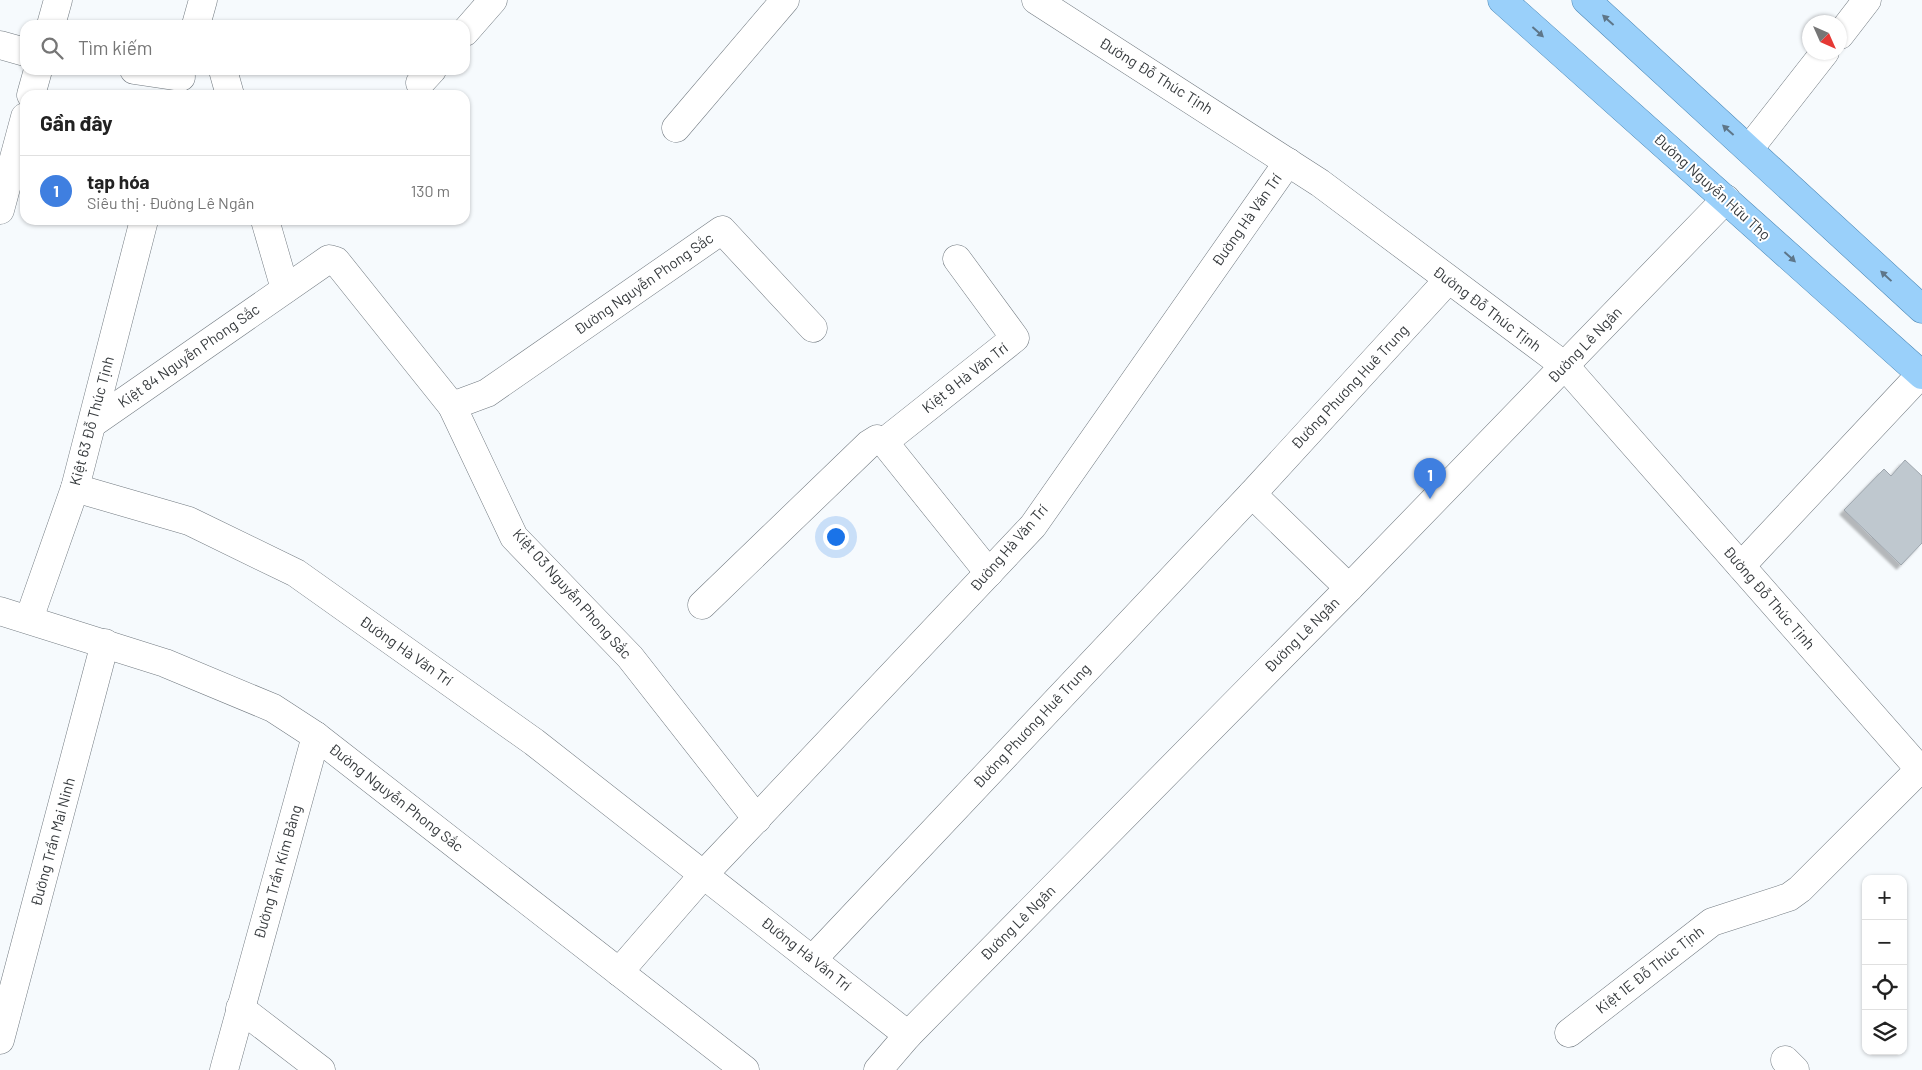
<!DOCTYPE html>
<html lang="vi">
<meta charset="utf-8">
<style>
body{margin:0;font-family:Barlow,sans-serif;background:#f2f2f2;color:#222}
.controls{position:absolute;right:15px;bottom:15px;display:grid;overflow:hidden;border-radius:10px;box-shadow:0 1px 4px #0004}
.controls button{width:45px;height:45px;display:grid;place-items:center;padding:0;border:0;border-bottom:1px solid #e0e0e0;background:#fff;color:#222;font:25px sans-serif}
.compass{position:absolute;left:1802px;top:15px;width:45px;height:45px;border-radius:50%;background:#fff;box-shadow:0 1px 4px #0004;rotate:135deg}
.you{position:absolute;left:835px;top:536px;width:18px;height:18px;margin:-12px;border:4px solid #fff;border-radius:50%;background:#1a73e8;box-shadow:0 0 0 8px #1a73e833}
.badge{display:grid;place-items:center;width:32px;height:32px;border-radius:50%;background:#c6354a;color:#fff;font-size:16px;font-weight:700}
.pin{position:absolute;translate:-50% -41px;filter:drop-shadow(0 1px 2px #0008)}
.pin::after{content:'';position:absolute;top:26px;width:18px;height:15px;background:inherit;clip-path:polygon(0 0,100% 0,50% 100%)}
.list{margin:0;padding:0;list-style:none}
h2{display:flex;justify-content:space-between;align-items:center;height:65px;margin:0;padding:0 20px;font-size:21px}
h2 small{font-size:16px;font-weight:400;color:#767676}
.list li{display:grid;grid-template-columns:32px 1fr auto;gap:15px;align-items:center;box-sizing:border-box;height:70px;padding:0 20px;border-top:1px solid #e0e0e0}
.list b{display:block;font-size:19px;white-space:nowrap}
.list p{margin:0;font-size:16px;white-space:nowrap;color:#767676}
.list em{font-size:16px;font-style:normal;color:#767676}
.icon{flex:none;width:28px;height:28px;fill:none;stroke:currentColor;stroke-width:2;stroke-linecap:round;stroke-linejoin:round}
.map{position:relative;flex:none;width:1922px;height:1070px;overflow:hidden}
.search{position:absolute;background:#fff;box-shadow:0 1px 4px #0004;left:20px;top:20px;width:450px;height:55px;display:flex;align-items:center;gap:12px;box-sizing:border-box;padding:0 18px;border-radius:15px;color:#767676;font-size:19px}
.panel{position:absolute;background:#fff;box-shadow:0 1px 4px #0004;left:20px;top:90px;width:450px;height:135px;border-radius:15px}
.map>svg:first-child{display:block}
.building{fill:#bfc8cf;stroke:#9ca4ac;filter:url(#shadow)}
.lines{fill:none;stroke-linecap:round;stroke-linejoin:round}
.minor-casing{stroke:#727a81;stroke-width:29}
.primary-casing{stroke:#4b87b5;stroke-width:29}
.minor{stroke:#fff;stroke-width:28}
.primary{stroke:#9ad0fa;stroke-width:28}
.oneway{fill:#5e7689}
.labels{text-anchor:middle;stroke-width:4;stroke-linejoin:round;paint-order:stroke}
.street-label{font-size:15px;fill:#363a3d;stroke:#fff}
</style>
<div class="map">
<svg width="1922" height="1070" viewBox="0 0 1922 1070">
<defs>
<filter id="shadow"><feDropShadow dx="-4.5" dy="4.5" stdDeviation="1" flood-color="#0004"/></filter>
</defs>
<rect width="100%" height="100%" fill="#f6fafd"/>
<!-- building -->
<polygon class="building" points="1905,460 1922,476 1922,543 1901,565 1844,510 1884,469 1891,476"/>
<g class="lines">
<defs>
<g id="minor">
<polyline points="1036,0 1320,183 1565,366 1922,772"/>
<polyline points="51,25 58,0"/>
<polyline points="196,25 203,0"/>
<polyline points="465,32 493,0"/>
<polyline points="1840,35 1867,0"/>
<polyline points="0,45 25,52"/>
<polyline points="134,70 181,77"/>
<polyline points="223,70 230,95"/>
<polyline points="420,83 432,70"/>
<polyline points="31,95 38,70"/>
<polyline points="676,128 785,0"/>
<polyline points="1749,149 1825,52"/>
<polyline points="0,210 25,117"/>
<polyline points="265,220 285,289"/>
<polyline points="452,406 487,393 722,230 813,328"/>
<polyline points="93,423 329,259 336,261 452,406 514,537 630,657 757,819"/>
<polyline points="884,442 1015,338 957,259"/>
<polyline points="75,488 189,521 296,573 534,742 908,1035"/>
<polyline points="1252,494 1349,588"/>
<polyline points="1741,566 1921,374"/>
<polyline points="702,605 869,444 877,439 884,442 989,573"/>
<polyline points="0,611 165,663 273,708 316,736 745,1070"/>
<polyline points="29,619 75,488 144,220"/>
<polyline points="812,960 1252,494 1448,280"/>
<polyline points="619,972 704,874 1033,526 1288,162"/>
<polyline points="240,1008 321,1070"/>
<polyline points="1569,1033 1712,922 1789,897 1800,889 1920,769"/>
<polyline points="0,1040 105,643"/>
<polyline points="1785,1060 1795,1070"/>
<polyline points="224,1070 316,736"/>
<polyline points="878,1070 908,1035 1349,588 1726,199"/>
</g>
<g id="primary">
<polyline points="1502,0 1922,375"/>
<polyline points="1586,0 1922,309"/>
</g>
</defs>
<!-- minor casing -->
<use href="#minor" class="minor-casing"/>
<!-- primary casing -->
<use href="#primary" class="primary-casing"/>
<!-- minor -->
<use href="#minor" class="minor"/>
<!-- primary -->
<use href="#primary" class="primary"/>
</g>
<!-- one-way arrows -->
<defs><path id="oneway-solid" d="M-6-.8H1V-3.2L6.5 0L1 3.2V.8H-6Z" transform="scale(1.25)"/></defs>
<g class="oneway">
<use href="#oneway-solid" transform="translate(1608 20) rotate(-138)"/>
<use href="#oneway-solid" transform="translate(1538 32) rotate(42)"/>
<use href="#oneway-solid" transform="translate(1728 130) rotate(-138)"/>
<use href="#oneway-solid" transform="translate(1790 257) rotate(42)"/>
<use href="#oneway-solid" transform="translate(1886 276) rotate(-137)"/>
</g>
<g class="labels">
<!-- street labels -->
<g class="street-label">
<text transform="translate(1156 76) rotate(32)" y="5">Đường Đỗ Thúc Tịnh</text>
<text transform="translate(1712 187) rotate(42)" y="5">Đường Nguyễn Hữu Thọ</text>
<text transform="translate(1247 220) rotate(-55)" y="5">Đường Hà Văn Trí</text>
<text transform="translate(644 284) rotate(-35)" y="5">Đường Nguyễn Phong Sắc</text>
<text transform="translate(1487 309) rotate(37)" y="5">Đường Đỗ Thúc Tịnh</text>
<text transform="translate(1585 345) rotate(-46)" y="5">Đường Lê Ngân</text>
<text transform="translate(189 356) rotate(-35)" y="5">Kiệt 84 Nguyễn Phong Sắc</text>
<text transform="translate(965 378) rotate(-38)" y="5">Kiệt 9 Hà Văn Trí</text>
<text transform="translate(1350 387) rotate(-47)" y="5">Đường Phương Huê Trung</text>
<text transform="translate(92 421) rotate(-75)" y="5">Kiệt 63 Đỗ Thúc Tịnh</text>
<text transform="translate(1009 548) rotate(-49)" y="5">Đường Hà Văn Trí</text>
<text transform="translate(572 594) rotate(48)" y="5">Kiệt 03 Nguyễn Phong Sắc</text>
<text transform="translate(1769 598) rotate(49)" y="5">Đường Đỗ Thúc Tịnh</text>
<text transform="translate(1302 635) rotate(-45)" y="5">Đường Lê Ngân</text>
<text transform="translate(406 651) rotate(35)" y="5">Đường Hà Văn Trí</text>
<text transform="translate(1032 726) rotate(-47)" y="5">Đường Phương Huê Trung</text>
<text transform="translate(396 798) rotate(38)" y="5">Đường Nguyễn Phong Sắc</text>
<text transform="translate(53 842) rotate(-75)" y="5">Đường Trần Mai Ninh</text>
<text transform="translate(278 872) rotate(-74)" y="5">Đường Trần Kim Bảng</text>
<text transform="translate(1018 923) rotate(-45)" y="5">Đường Lê Ngân</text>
<text transform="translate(806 954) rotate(38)" y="5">Đường Hà Văn Trí</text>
<text transform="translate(1650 970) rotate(-38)" y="5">Kiệt 1E Đỗ Thúc Tịnh</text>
</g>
</g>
</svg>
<div class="controls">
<button>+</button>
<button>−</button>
<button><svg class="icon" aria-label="locate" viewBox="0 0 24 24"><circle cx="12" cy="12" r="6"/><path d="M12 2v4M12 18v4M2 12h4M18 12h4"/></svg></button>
<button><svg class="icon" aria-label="layers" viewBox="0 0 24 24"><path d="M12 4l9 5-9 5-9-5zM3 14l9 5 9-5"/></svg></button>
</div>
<svg class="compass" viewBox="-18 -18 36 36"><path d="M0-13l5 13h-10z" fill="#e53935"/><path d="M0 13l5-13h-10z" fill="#767676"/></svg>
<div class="you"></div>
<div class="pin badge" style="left:1430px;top:499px;background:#3f7fe0">1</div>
<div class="search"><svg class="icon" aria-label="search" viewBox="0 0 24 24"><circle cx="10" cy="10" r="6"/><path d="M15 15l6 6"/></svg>Tìm kiếm</div>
<section class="panel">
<h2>Gần đây<small></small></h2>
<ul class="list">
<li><span class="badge" style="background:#3f7fe0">1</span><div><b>tạp hóa</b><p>Siêu thị · Đường Lê Ngân</p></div><em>130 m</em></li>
</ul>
</section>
</div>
